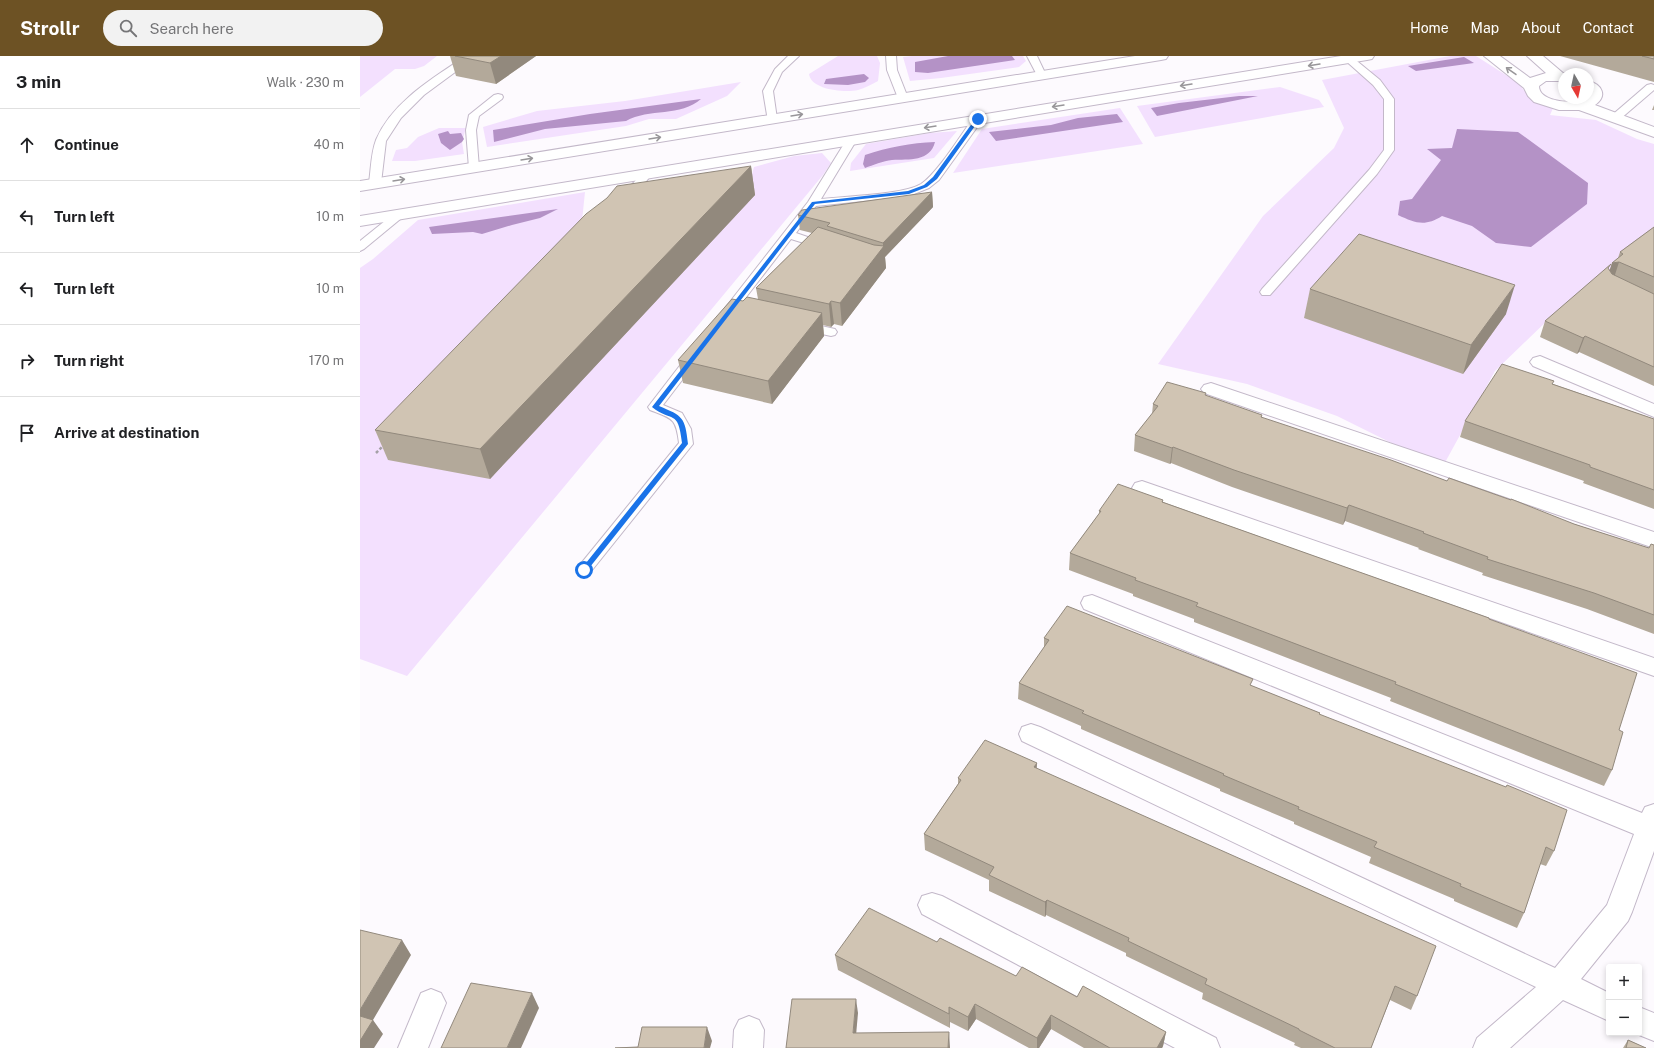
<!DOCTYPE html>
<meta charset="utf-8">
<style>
body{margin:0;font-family:"Public Sans",sans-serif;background:#f2f2f2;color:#202124}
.controls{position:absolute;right:12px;bottom:12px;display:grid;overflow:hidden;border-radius:4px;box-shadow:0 2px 6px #0003}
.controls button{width:36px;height:36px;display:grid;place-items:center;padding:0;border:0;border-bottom:1px solid #e0e0e0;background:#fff;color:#202124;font:20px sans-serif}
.compass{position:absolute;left:1198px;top:12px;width:36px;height:36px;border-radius:50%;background:#fff;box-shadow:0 2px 6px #0003;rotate:171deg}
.stop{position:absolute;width:12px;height:12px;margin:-9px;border:3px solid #1a73e8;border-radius:50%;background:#fff}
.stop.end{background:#1a73e8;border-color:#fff;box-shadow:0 1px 4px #0008}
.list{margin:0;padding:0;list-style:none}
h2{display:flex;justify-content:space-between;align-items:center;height:52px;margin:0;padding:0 16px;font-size:17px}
h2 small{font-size:13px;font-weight:400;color:#757577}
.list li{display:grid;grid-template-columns:26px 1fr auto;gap:12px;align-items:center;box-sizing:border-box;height:72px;padding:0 16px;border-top:1px solid #e0e0e0}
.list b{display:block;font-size:15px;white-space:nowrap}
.list em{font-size:13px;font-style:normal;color:#757577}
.icon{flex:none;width:22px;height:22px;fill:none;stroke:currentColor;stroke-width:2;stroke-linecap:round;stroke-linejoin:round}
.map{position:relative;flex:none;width:1294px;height:992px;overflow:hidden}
header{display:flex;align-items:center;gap:24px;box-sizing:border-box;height:56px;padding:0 20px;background:#6d5224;color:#fff}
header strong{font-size:19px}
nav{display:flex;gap:22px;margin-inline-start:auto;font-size:14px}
.search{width:280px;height:36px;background:#f2f2f2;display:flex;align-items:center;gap:10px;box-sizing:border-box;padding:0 14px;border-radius:22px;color:#757577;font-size:15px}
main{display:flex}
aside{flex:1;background:#fff}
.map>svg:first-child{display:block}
.green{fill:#f3e0fe}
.water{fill:#b492c6}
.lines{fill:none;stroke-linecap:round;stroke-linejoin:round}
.lane-casing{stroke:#c3b8c9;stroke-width:2}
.street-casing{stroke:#c3b8c9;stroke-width:2}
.primary-casing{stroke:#c3b8c9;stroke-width:2}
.path{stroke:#a5a1a7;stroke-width:2.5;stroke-dasharray:3 2;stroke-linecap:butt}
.lane{fill:#fff;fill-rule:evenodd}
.street{fill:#fff;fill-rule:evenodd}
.primary{fill:#fff;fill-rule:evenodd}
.wall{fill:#b3a99a}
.shaded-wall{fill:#92897d}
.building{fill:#d0c4b3;stroke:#92897d}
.oneway{stroke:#989699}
.route{fill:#1a73e8}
</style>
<header>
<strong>Strollr</strong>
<div class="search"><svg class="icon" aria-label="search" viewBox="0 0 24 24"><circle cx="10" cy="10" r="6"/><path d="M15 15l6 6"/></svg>Search here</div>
<nav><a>Home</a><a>Map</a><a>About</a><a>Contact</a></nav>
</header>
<main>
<aside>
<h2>3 min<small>Walk · 230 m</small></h2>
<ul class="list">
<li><svg class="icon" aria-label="ahead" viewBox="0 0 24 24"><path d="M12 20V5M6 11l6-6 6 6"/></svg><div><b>Continue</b></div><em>40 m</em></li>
<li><svg class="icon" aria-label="left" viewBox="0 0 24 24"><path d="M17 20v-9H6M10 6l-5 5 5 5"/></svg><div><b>Turn left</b></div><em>10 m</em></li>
<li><svg class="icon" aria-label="left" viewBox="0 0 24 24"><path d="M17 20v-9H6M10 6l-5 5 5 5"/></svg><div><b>Turn left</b></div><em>10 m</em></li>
<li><svg class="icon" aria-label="right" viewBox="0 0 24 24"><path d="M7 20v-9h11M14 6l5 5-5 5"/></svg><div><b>Turn right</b></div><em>170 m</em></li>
<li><svg class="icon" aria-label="arrive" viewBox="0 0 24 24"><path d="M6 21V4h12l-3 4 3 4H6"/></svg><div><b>Arrive at destination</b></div></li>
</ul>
</aside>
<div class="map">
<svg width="1294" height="992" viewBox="0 0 1294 992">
<rect width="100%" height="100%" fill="#fdfafe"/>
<!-- green -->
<g class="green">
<polygon points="0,0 77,0 64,10 55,13 35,13 0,41"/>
<path d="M 478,0 L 517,0 L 520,7 L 518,25 C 512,28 505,32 498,34 C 485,37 451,34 449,18 Z"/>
<polygon points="552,0 663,0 666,5 659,11 581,22 550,25 543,1"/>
<path d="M 1090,0 L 1116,0 L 1160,28 C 1166,42 1181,45 1194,50 L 1190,59 L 1236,64 L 1277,83 L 1294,88 L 1294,179 L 1191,261 L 1135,315 L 1082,412 L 977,360 L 887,328 L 798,308 L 903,160 L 974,92 L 984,72 L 962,24 Z"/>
<polygon points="381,26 367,40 316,63 289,63 266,70 127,91 123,71 177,55 265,45"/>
<polygon points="920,31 959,44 964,51 795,81 777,50"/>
<polygon points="760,52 783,88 593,117 622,73"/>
<polygon points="79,72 106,72 102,86 104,98 55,105 32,105 36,94 47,92 58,81"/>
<polygon points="597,75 574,102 490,115 491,107 506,88 570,77"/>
<polygon points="462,97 471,107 463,119 47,620 0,603 0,212 13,203 58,164 225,136 222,165 388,132 394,111 434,100"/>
</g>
<!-- water -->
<g class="water">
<polygon points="588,0 652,0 655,4 568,17 555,16 555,6"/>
<polygon points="1104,1 1114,7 1056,15 1048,10"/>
<polygon points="504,18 509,22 505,26 488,29 464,28 466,23"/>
<polygon points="879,40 898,40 797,60 791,52 819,47"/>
<path d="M 341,43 C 321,61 289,52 266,65 L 185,73 L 134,86 L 133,74 L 230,58 Z"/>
<polygon points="757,58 763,66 636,85 629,76 691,69 718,62"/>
<path d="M 1097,73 L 1158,76 L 1228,127 L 1227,148 L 1171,191 L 1136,187 L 1112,170 L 1082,160 C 1065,171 1055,167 1038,159 L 1040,145 L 1052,143 L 1081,104 L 1067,93 L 1092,92 Z"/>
<polygon points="88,75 90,78 101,77 104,83 102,86 90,94 81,87 78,78"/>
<path d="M 575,86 C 570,106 549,103 532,104 C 523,105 513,109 505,112 L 503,108 L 505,99 C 528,91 551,87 575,86 Z"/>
<polygon points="198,153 180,162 152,169 122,178 113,176 72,178 69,171"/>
</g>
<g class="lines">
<defs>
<g id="lane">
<path d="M 106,0 L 117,0 L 64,39 L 41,62 L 26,85 L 21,127 L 15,130 L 11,129 L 9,127 C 11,113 11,97 16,84 C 32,46 73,22 106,0 Z"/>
<polygon points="428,0 439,0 422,16 413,35 417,63 412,66 408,65 403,35 415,13"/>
<polygon points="526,0 536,0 537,14 548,42 547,44 539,44 538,42 527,14"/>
<polygon points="667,0 677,0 686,19 684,21 678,21"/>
<polygon points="989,0 992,1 1020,24 1034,43 1034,94 1017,118 910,239 902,239 900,236 902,233 1009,114 1024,94 1024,43 1013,29 986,5 984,3 986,1"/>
<polygon points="1291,28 1294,29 1294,34 1259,64 1251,64 1250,62 1251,60 1287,29"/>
<polygon points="138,38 142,39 143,41 142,43 119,60 116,74 119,112 118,114 110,114 109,112 106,74 109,59 134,39"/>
<path d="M 618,60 L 623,63 L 579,124 L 569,132 L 549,140 L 456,150 L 436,177 L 468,188 L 470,190 L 468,192 L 460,192 L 431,183 L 370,262 L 362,262 L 360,259 L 362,256 L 448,146 L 487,83 L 495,83 L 496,85 L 461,143 C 486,140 542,139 561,128 C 577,118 602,77 614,61 Z"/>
<polygon points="288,113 292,114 293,116 292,118 270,145 262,145 260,143 262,141 284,114"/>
<polygon points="40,155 44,156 46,158 44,160 4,193 0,195 0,185 36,156"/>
<polygon points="443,266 475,273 477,276 475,279 471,280 439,273 437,270 439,267"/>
<path d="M 333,298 L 338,299 L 339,302 L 303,349 L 322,357 L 331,373 L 333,388 L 229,518 L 224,519 L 219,518 L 216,514 L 219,510 L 319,387 C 316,362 313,363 290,354 L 288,351 L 328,299 Z"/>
</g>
<g id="street">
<path d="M 1124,0 L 1140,0 L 1170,22 L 1186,17 L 1167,0 L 1183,0 L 1203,17 L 1209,18 L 1204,18 L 1204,25 L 1186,25 L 1179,30 C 1179,45 1207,47 1219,45 C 1222,44 1225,42 1228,42 L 1228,25 C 1242,28 1248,40 1235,49 L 1294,71 L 1294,81 L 1219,54 L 1199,54 L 1174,46 L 1168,40 L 1164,32 Z"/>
<polygon points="1180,300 1294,348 1294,361 1173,310 1170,306 1173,302"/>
<polygon points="851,327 1294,476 1294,492 844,337 841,333 844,329"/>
<polygon points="782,425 1294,602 1294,620 775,437 772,432 775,427"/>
<polygon points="732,539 1282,757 1285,751 1294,748 1294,795 1272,856 1268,865 1221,923 1249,937 1249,965 1203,944 1150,992 1113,992 1117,982 1176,931 662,685 659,678 662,671 671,668 680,671 1195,912 1247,849 1274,778 724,553 721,547 724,541"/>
<polygon points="572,837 582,840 856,982 860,992 815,992 562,858 558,849 562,840"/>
<polygon points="71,933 81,937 86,947 68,992 38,992 61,937"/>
<polygon points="1279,951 1294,957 1294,985 1274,977 1279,977"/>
<polygon points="389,960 399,964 404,974 403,992 373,992 374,974 379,964"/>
</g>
<g id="primary">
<polygon points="775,0 808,0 806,3 801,4 0,135 0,125"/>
<polygon points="981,0 1014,0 1012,3 1007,4 0,170 0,160"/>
</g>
</defs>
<!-- lane casing -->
<use href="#lane" class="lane-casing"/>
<!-- street casing -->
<use href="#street" class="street-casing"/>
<!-- primary casing -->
<use href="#primary" class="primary-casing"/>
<!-- path -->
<polyline class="path" points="16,397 24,389"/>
<!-- lane -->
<use href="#lane" class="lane"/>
<!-- street -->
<use href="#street" class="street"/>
<!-- primary -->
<use href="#primary" class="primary"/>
</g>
<!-- wall -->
<g class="wall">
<polygon points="90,0 176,0 136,28 96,20"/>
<polygon points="1200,0 1294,0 1294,26"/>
<polygon points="1294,49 1294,54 1292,54"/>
<polygon points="391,110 395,139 130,423 28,404 15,374"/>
<polygon points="572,136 573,151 525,201 526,212 482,270 474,268 471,271 463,269 464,280 412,348 323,327 318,304 398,243 396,232 452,177 440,174 438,159"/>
<polygon points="1294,171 1294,330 1219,296 1217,298 1180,281 1185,265 1249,213 1250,215 1252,207 1258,202 1260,196"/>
<polygon points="950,233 1146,258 1103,318 944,262"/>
<polygon points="1193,328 1294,363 1294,453 1223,427 1224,425 1100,381 1105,365"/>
<polygon points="846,340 902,359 902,362 1087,425 1214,468 1289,492 1294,489 1294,578 1227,553 1122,519 1123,517 1058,493 1059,492 985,465 983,469 872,431 811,407 810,408 774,395 775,379 792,358 793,348"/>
<polygon points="803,444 803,446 1129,563 1259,674 1252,714 1244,730 1030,645 1031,642 834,566 834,563 773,540 773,538 709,514 710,497 739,458 739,455"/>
<polygon points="684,582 892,630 960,657 959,659 1194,795 1186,810 1180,808 1164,857 1157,872 1094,845 1094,843 1009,807 1011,801 934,768 934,766 860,735 860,733 721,673 721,670 658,643 659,627 684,592"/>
<polygon points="677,707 676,713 1057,940 1051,954 1030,944 1011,992 941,992 934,989 935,987 842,943 843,937 766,900 766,897 686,859 685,861 629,835 629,824 565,794 564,778 598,728 598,722"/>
<polygon points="577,886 656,920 717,941 806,976 803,990 802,992 724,992 691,973 679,992 669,992 616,963 608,975 590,966 590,972 478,914 475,899"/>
<polygon points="1268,984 1286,992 1263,992"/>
</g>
<!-- shaded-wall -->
<g class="shaded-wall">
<polygon points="141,0 176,0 136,28 130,7"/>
<polygon points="391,110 395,139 130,423 120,393"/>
<polygon points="572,136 573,151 525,201 526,212 482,270 480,247 523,191 523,187"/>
<polygon points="1259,206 1254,222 1247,222 1252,207"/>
<polygon points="1155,229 1146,258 1103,318 1111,289"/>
<polygon points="471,245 474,268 471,271 469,248"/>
<polygon points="462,257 464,280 412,348 408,325"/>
<polygon points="1225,280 1219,296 1217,298 1223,282"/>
<polygon points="813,391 811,407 810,408 812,392"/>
<polygon points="989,449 985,465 983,469 987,452"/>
<polygon points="677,707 676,723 674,711"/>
<polygon points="687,844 686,859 685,861 685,846"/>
<polygon points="42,884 51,899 13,964 23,978 14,992 0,992 0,954"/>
<polygon points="172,937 179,952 161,992 147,992"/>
<polygon points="496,943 498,957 495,991 493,977"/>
<polygon points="615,948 616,963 608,975 608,961"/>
<polygon points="589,951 590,966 590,972 589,958"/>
<polygon points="691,959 691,973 679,992 677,992 677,982"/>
<polygon points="347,971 352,985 350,992 344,992"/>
<polygon points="589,976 590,992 588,992"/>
<polygon points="806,976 803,990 802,992 797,992"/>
</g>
<!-- building -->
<g class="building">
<polygon points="95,0 141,0 130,7"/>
<polygon points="1282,0 1294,0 1294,3"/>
<polygon points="391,110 120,393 15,374 226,158 247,142 257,130"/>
<polygon points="572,136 523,187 467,170 470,167 438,159 442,154"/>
<polygon points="458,171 514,189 524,190 480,247 471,245 469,248 396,232"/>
<polygon points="1294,171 1294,221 1259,206 1252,207 1263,198 1260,196"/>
<polygon points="999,178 1155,229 1111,289 950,233"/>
<polygon points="1251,208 1248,212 1252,218 1294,238 1294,311 1225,280 1223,282 1185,265"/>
<polygon points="387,241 462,257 408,325 318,304 372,243 383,245"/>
<polygon points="1142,308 1194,325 1192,328 1294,363 1294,434 1230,411 1230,409 1105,365"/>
<polygon points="807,326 846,337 845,339 902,359 901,361 1031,404 1087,425 1089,422 1151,444 1151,443 1214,468 1289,492 1291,488 1294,489 1294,559 1234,537 1127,503 1128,501 1063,477 1064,476 989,449 987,452 874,414 813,391 812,392 775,379 798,350 793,348"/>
<polygon points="758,428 803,444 802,446 1129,562 1129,563 1277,617 1259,674 1263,676 1252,714 1035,628 1036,626 836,550 838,547 775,524 776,522 710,497 741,455 739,455"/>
<polygon points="707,550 893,623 890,629 960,657 959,658 1146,731 1147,729 1207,754 1194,795 1186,791 1164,857 1100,830 1101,828 1014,791 1017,786 938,753 939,751 863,719 864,718 722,657 724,655 659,627 689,584 684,582"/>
<polygon points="625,684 677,707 674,711 1076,890 1057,940 1035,930 1011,992 975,992 939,974 939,973 845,928 847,923 768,885 769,882 687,844 685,846 629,819 634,811 564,778 601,724 598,722"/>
<polygon points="509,852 577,886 580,882 656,920 662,911 717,941 723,930 806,976 797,992 750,992 691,959 677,982 615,948 608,961 589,951 589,958 475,899"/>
<polygon points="0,874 42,884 0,954"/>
<polygon points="111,927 172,937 147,992 81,992"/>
<polygon points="432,943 496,943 493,977 589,976 588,992 426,992"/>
<polygon points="0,960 13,964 0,985"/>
<polygon points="282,971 347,971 344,992 255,992 278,991"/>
<polygon points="1268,984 1286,992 1266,992"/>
</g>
<!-- one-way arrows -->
<defs><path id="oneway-shaft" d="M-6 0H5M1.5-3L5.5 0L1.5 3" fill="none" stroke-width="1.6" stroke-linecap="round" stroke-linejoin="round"/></defs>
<g class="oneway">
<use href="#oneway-shaft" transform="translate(954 9) rotate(171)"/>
<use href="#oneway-shaft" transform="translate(1151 15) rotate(-145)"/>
<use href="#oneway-shaft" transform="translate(826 29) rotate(171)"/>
<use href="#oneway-shaft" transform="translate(698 50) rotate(171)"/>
<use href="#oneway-shaft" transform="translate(437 59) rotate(-9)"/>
<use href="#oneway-shaft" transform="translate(570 71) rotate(171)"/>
<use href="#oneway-shaft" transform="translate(295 82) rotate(-9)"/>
<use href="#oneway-shaft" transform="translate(167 103) rotate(-9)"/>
<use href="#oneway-shaft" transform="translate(39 124) rotate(-9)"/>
</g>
<!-- route -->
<path class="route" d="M 616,62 L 620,63 L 577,123 L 567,131 L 549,138 L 455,148 L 299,350 C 323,360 325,361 328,388 L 226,516 L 222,516 L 222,512 L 322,387 C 318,352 312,367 292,351 L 452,146 L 548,135 L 564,129 L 573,121 Z"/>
</svg>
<div class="controls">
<button>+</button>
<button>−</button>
</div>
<svg class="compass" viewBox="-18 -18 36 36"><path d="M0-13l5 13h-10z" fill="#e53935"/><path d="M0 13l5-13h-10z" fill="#757577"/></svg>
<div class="stop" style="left:224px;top:514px"></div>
<div class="stop end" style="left:618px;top:63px"></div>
</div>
</main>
